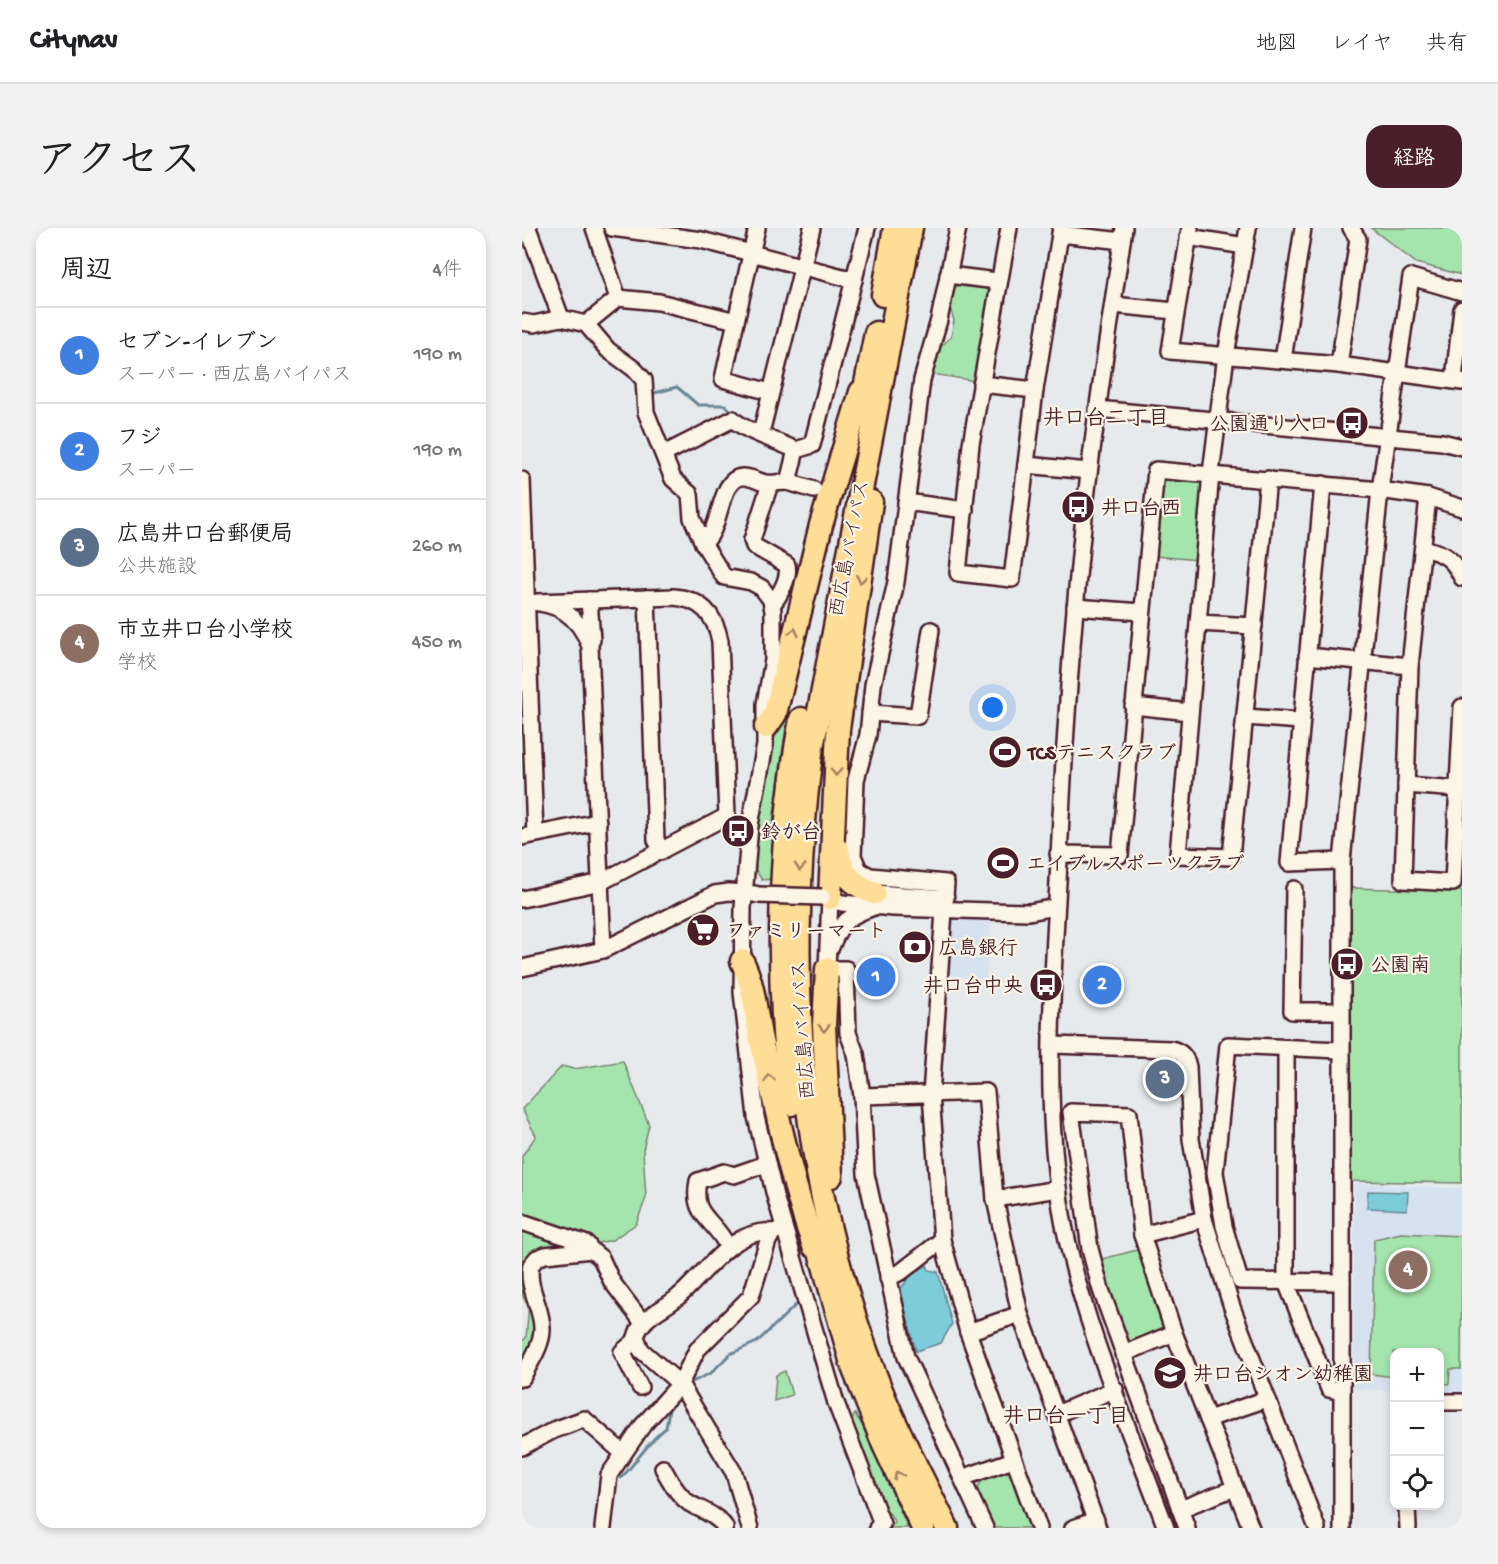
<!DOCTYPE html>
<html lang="ja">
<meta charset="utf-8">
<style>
body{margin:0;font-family:"Gochi Hand","Klee One",sans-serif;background:#f2f2f2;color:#202124}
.controls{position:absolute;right:18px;bottom:18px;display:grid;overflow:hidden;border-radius:12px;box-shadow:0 3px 9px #0003}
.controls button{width:54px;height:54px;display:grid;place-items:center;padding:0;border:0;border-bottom:2px solid #e0e0e0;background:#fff;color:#202124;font:30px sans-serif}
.you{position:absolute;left:471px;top:480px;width:21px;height:21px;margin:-15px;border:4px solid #fff;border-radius:50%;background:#1a73e8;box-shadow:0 0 0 9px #1a73e833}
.badge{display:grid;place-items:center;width:39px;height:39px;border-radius:50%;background:#4a1f2b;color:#fff;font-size:20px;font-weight:700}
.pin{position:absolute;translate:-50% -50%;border:3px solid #fff;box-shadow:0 2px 6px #0006}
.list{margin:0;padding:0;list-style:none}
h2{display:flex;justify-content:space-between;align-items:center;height:78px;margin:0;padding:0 24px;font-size:26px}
h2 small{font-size:20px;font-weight:400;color:#757577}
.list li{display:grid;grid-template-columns:39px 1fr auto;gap:18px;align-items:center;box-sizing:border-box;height:96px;padding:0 24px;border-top:2px solid #e0e0e0}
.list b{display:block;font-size:22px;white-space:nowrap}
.list p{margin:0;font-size:20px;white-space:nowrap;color:#757577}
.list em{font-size:20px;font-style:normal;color:#757577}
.icon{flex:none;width:33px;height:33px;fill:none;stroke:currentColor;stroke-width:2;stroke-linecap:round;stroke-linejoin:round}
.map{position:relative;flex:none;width:940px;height:1300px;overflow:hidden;border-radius:18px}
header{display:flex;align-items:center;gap:36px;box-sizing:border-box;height:84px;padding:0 30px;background:#fff;border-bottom:2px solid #e0e0e0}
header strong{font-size:28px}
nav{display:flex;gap:33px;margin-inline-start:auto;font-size:21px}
.intro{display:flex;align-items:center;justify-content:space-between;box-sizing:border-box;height:144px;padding:0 36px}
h1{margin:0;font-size:42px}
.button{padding:15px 27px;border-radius:18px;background:#4a1f2b;color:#fff;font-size:21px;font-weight:700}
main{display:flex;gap:36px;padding:0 36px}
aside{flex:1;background:#fff;border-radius:18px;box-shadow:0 3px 9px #0003}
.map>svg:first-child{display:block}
.built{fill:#d7e2f1}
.green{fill:#a4e4ad;stroke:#77826c;stroke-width:1.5}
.water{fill:#7dccda;stroke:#698794;stroke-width:1.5}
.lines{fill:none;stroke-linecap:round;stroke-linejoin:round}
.stream{stroke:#698794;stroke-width:3}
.minor-casing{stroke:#4a1f2b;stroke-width:20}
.highway-casing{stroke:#4a1f2b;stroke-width:27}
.minor{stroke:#fcf5e5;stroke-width:15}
.highway{stroke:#fedd96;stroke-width:22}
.minor-bridge-casing{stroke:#4a1f2b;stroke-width:20;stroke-linecap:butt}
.minor-bridge{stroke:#fcf5e5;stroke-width:15}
.oneway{stroke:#a47e60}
.labels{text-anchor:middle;stroke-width:4.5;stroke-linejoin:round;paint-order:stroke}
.poi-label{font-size:20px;font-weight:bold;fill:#4a1f2b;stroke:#fcf5e5;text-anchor:start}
.street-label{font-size:20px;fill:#4a1f2b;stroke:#fcf5e5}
.neighbourhood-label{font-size:21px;font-weight:bold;fill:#4a1f2b;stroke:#fcf5e5}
</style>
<header>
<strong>Citynav</strong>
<nav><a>地図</a><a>レイヤ</a><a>共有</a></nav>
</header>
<div class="intro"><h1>アクセス</h1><a class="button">経路</a></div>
<main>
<aside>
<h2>周辺<small>4件</small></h2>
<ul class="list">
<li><span class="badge" style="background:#3f7fe0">1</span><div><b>セブン-イレブン</b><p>スーパー · 西広島バイパス</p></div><em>190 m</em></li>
<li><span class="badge" style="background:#3f7fe0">2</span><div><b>フジ</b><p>スーパー</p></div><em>190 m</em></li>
<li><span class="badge" style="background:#5c6f8a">3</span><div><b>広島井口台郵便局</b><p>公共施設</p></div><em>260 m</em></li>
<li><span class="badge" style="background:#8d6e63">4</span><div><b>市立井口台小学校</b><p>学校</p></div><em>450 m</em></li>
</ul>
</aside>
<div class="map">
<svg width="940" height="1300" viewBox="0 0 940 1300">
<rect width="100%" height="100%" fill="#e6eaec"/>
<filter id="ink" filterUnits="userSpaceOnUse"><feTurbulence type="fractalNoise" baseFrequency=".0167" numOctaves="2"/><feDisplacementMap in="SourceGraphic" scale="12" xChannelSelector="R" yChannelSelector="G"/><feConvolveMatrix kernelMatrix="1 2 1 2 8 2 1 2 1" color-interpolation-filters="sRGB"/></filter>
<g filter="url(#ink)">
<!-- built -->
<g class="built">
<polygon points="436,689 469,690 464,751 426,747 430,693"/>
<polygon points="832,955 940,960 940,1167 918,1166 918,1124 872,1124 872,1163 831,1161"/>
</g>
<!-- green -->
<g class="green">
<polygon points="849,0 940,0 940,47 894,35"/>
<polygon points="438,56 465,60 468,65 453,153 410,146 416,121 429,109 432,92 429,84 432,59"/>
<polygon points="645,248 679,252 683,257 676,332 632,328 638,253"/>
<path d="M 268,470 L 251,593 L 250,651 L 240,652 L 233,641 C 236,583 243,522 268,470 Z"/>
<polygon points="829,660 940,663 940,955 829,953"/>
<polygon points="101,833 127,897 121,922 124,970 114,996 90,1012 72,1016 0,989 0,928 14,908 0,881 40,838 52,841"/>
<polygon points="0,997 65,1019 13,1028 18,1096 0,1141 0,1113 4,1110 6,1088 6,1078 0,1067"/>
<polygon points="879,1005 940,1008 939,1141 928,1141 927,1156 918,1155 918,1124 872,1124 872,1149 849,1146 852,1011"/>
<polygon points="619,1021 645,1100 609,1117 602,1114 576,1032"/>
<polygon points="263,1143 270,1167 252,1173 254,1147"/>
<polygon points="333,1186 340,1197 386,1300 366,1300 373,1295 368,1286 363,1283 327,1198"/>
<path d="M 480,1240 L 489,1241 L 510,1300 L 469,1300 C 455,1270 443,1256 480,1240 Z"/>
</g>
<!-- water -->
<g class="water">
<polygon points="846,963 886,964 885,982 845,980"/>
<polygon points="405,1037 407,1042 416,1044 430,1096 419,1115 394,1123 378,1062 388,1048"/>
</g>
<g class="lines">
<!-- stream -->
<g class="stream">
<polyline points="129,166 155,159 176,177 203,177 212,185"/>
<polyline points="164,1157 189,1145 208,1126 235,1114 277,1074"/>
<path d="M 99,1250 C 115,1234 126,1213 144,1200 L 148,1175"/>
</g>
<defs>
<g id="minor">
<polyline points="6,0 39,90"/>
<polyline points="72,0 96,70"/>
<polyline points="90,0 179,12 332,52"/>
<polyline points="235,0 201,151 248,164"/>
<polyline points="436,0 417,92 400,152 374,354 351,457 346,507 334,552 331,628 337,642 348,648 424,655 409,867 420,1012 446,1104 517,1300"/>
<polyline points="487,0 449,216 436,345 490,351 513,162 539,0"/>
<path d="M 602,0 C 588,96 572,193 562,289 C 549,410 541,532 536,654 C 530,765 521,881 541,992 C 561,1098 607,1199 644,1300"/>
<polyline points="668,0 648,123 817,137 940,154"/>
<polyline points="726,0 704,127 689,245 656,627 709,629 746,251"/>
<polyline points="538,6 600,13"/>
<polyline points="666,9 723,18"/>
<polyline points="426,47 475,53"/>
<polyline points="591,77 653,83"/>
<polyline points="0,94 12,96 39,90 64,96 86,122 112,141 122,152 124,184 151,251 168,266 170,290 181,315 202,349 229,354 240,360 249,372 251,383 251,432 243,476 243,517 228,597 221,680 220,764 234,889 253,968 314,1175 360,1296 355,1300"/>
<polyline points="64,96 96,70 137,74 214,93"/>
<polyline points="761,132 781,0"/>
<polyline points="817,137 836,11 829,0"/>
<polyline points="932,151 940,81"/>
<polyline points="459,156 513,162"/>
<polyline points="575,181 920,214 940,219"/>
<polyline points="239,205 290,0"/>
<polyline points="274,222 290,217 345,0"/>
<path d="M 142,226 L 211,191 C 220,202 258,214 274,222 L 266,254 C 258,254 250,256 243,255 C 235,253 227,248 220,249 C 196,251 200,303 181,315"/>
<polyline points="504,237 567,243"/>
<polyline points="0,252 13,606"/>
<polyline points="266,254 292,262"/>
<path d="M 248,256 L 230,312 L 232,318 L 265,337 C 268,349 258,367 250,377"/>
<polyline points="801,256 767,635 820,633"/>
<polyline points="906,269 888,438 881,652 931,655 940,479"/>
<polyline points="384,274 443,282"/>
<path d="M 902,321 C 922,324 932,332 940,350"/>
<polyline points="125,370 134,612 140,623"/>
<polyline points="67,372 70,412"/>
<path d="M 0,374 C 34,373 56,386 68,418 L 81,722"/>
<polyline points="553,379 620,384"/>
<polyline points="676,395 732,398"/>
<polyline points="785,428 888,438"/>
<polyline points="611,478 668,484"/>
<polyline points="348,485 396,488 409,402"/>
<polyline points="724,489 779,493"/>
<polyline points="884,557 936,561"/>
<polyline points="0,609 76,594"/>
<polyline points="536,626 598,627 634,242 858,262 906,269 940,280"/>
<polyline points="772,661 770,783 819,783"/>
<polyline points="343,667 352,665 424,670"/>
<polyline points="300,669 320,675 371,680 507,684 534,679"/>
<polyline points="308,670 305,741 324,741 326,805 334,826 340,868 344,946 384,1129 463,1300"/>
<path d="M 0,671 L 79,654 L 205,588 L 198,413 C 193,387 179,371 152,369 L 15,374"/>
<path d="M 309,719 C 319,693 326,688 352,679"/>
<polyline points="0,740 81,722 193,666 207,664 233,666"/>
<path d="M 530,817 L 649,821 C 659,823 664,829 666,839 L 669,911 L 682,991 L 710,1079 L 795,1300"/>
<polyline points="764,821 764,1054 807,1161 820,1164"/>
<polyline points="818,822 706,817 693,944 702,998 718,1053 820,1054"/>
<polyline points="340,868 464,864 473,971 498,1086 576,1300"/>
<polyline points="473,971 536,961"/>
<polyline points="0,994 65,1016 69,1022"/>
<polyline points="620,1007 682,991"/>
<path d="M 206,1019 C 191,989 169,989 176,953 L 202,944 L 212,947 L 244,936"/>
<polyline points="366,1050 379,1044 420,1012"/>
<polyline points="446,1104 498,1086"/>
<polyline points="114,1112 100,1124 118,1159"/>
<polyline points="601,1126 652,1105"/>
<path d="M 0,1150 C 7,1136 20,1118 20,1102 C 21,1080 4,1060 9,1037 L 15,1030 L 23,1027 L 69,1022 L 79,1030 L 90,1054 L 121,1095"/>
<polyline points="918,1174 940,1174"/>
<polyline points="535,1186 593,1161"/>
<polyline points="686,1191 745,1171"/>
<polyline points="0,1219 32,1202 62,1191 101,1225"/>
<path d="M 141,1240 C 148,1253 155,1266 167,1275 C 179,1282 195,1287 203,1299"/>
<polyline points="440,1250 491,1232"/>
<polyline points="885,1278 886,1300"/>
<polyline points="658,1281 713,1260"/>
<polyline points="81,1300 87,1247 121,1197 158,1156 175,1122 229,1068 246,1013 251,1004 260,1001"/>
<path d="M 228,1300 L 212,1245 L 158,1156 L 119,1122 L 114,1109 C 120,1087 142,1082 157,1068 C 183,1046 212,999 251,1004"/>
<polyline points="551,1300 574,1292"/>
<polyline points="665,1300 579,1062 568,1021 549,884 607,886 620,1007 652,1105 729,1300"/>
<polyline points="820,1300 820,633 858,262 889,49 940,64"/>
</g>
<g id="highway">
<path d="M 389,0 L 289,525 C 263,740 274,940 352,1144 C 372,1198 400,1249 425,1300"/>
<polyline points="361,67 373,0"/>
<polyline points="339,181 354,105"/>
<polyline points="244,499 253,486 299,297 339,164"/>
<path d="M 316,622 C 319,646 330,656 352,665"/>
<polyline points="308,670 316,501 349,274"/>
<path d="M 220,733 C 234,761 233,788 240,817 C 255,885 269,952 292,1018"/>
<polyline points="305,741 302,797 309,948"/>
<path d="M 269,876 C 253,748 256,617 279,491"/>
<polyline points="292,1003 331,1139 362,1217 401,1300"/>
</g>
</defs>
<!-- minor casing -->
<use href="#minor" class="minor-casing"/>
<!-- highway casing -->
<use href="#highway" class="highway-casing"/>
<!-- minor -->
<use href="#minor" class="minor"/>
<!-- highway -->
<use href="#highway" class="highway"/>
<defs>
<polyline id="minor-bridge" points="236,667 300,669"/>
</defs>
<!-- minor-bridge casing -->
<use href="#minor-bridge" class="minor-bridge-casing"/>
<!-- minor-bridge -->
<use href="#minor-bridge" class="minor-bridge"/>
</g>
<!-- one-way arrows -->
<defs><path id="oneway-chevron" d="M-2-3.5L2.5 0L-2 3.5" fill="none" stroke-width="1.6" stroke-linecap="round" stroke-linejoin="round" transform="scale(1.5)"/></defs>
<g class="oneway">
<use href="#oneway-chevron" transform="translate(339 351) rotate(100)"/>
<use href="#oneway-chevron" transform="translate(272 404) rotate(-76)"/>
<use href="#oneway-chevron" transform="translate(314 544) rotate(93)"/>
<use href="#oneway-chevron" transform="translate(278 639) rotate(93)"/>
<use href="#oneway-chevron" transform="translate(302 800) rotate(90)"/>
<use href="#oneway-chevron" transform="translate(247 850) rotate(-103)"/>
<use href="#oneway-chevron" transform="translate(376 1247) rotate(-115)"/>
</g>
</g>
<!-- icons -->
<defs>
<symbol id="bus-disc" viewBox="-11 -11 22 22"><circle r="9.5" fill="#4a1f2b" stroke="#fcf5e5"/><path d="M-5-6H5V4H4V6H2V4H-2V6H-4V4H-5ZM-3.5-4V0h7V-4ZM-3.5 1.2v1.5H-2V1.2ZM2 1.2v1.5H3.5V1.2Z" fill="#fff"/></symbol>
<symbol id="stadium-disc" viewBox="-11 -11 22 22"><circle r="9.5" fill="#4a1f2b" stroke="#fcf5e5"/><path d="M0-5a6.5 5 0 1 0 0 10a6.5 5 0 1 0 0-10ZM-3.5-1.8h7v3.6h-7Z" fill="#fff"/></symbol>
<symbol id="supermarket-disc" viewBox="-11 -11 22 22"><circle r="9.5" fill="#4a1f2b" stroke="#fcf5e5"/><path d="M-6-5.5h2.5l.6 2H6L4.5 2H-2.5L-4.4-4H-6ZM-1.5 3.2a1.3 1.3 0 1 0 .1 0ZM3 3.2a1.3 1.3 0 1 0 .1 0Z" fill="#fff"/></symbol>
<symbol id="bank-disc" viewBox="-11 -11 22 22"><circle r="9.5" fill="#4a1f2b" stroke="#fcf5e5"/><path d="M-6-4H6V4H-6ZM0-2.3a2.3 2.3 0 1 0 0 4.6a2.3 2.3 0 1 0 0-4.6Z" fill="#fff"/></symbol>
<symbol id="school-disc" viewBox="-11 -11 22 22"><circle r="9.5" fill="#4a1f2b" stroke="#fcf5e5"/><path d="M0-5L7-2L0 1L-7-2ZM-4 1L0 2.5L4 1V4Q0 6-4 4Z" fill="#fff"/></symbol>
</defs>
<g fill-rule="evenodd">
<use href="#bus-disc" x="811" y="176" width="38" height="38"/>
<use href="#bus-disc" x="537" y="260" width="38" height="38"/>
<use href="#stadium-disc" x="464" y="505" width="38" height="38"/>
<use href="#bus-disc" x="197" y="584" width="38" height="38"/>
<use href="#stadium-disc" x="462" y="616" width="38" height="38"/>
<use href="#supermarket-disc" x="162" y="683" width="38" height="38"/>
<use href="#bank-disc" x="374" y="700" width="38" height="38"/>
<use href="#bus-disc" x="806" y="717" width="38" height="38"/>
<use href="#bus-disc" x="505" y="738" width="38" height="38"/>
<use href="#school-disc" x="629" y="1126" width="38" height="38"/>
</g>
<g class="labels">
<!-- poi labels -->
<g class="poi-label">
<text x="807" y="202" text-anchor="end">公園通り入口</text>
<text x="579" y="286">井口台西</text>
<text x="506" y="531">TCSテニスクラブ</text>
<text x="239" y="610">鈴が台</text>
<text x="504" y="642">エイブルスポーツクラブ</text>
<text x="204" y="709">ファミリーマート</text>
<text x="416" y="726">広島銀行</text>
<text x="848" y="743">公園南</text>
<text x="501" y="764" text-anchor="end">井口台中央</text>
<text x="671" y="1152">井口台シオン幼稚園</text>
</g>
<!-- street labels -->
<g class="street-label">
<text transform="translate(326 320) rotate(-79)" y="7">西広島バイパス</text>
<text transform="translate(280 802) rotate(-94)" y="7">西広島バイパス</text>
</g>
<!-- neighbourhood labels -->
<g class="neighbourhood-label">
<text x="584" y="196">井口台二丁目</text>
<text x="544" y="1194">井口台一丁目</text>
</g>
</g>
</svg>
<div class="controls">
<button>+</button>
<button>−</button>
<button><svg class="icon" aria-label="locate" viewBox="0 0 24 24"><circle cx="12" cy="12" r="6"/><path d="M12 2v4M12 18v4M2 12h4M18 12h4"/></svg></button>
</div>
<div class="you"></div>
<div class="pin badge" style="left:354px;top:749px;background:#3f7fe0">1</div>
<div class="pin badge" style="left:580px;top:757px;background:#3f7fe0">2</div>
<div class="pin badge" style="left:643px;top:851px;background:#5c6f8a">3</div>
<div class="pin badge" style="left:886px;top:1042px;background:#8d6e63">4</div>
</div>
</main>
